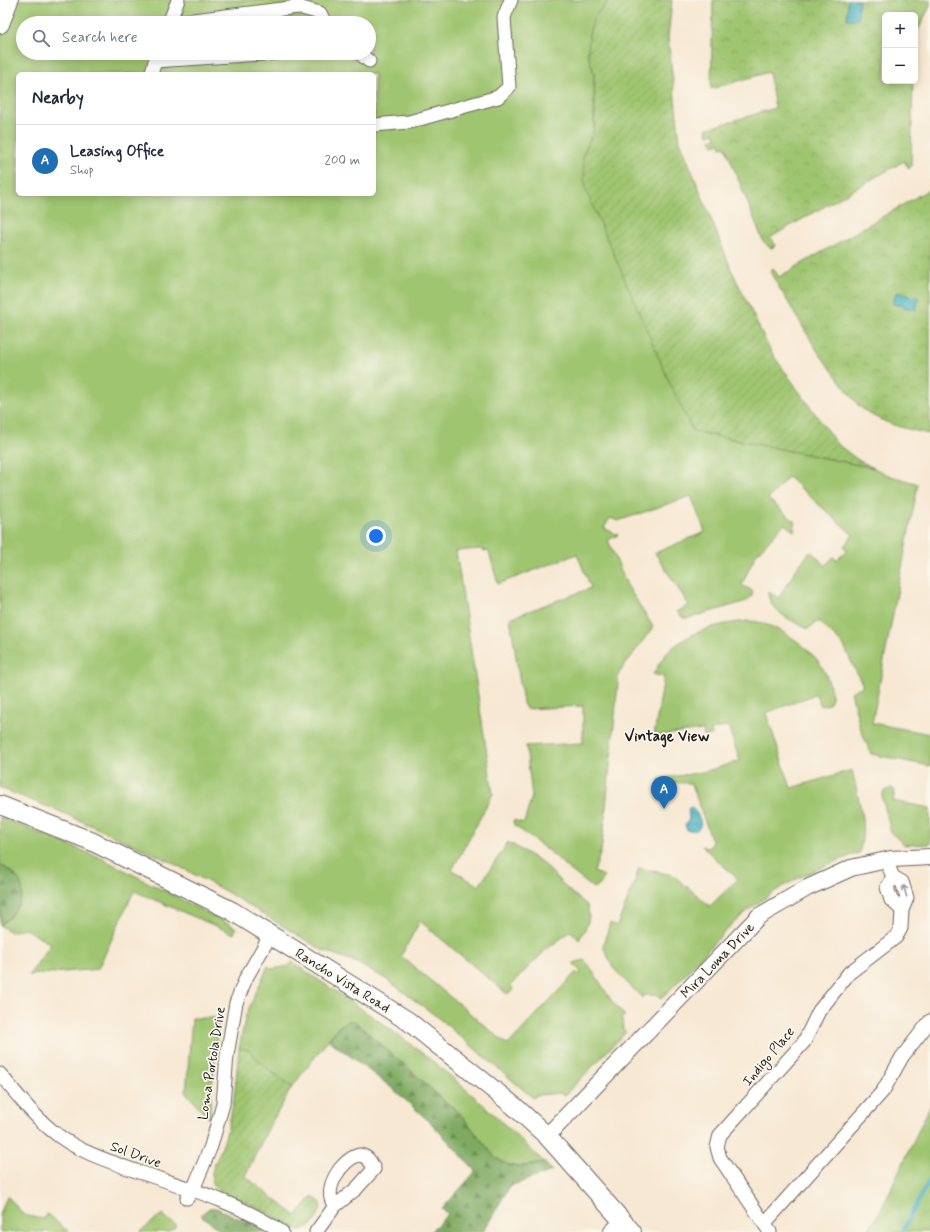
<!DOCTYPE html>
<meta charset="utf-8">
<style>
body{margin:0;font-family:Mynerve,sans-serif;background:#f6f6f7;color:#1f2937}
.controls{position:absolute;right:12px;top:12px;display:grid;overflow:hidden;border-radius:6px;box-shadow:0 2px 10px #0003}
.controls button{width:36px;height:36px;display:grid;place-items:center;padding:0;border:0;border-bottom:1px solid #e0e1e3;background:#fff;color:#1f2937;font:20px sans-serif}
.you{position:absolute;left:376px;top:536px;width:14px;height:14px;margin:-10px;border:3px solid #fff;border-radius:50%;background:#1a73e8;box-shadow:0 0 0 6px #1a73e833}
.badge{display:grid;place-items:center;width:26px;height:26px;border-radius:50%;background:#1f6fb2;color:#fff;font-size:13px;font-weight:700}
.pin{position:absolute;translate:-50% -33px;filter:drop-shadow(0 1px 2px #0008)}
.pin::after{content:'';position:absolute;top:21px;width:14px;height:12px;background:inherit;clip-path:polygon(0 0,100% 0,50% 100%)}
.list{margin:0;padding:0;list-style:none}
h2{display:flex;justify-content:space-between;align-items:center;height:52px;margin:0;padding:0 16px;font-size:17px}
h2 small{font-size:13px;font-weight:400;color:#747a83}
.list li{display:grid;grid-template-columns:26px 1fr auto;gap:12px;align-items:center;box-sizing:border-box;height:72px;padding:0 16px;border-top:1px solid #e0e1e3}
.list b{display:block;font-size:15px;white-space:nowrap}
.list p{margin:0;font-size:13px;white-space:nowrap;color:#747a83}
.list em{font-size:13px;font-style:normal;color:#747a83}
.icon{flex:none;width:22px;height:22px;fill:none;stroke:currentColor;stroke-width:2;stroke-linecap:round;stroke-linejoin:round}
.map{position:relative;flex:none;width:930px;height:1232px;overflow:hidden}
.search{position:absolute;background:#fff;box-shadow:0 2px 10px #0003;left:16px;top:16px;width:360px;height:44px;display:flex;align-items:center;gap:10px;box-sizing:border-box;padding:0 14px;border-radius:22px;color:#747a83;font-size:15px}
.panel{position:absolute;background:#fff;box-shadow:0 2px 10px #0003;left:16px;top:72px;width:360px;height:124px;border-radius:6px}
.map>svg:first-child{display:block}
.grass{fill:#9fc56f;stroke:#5e7046;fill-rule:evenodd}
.forest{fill:url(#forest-firs);stroke:#4e633f}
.park{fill:url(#park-crowns);stroke:#5e7046}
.garden{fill:url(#garden-furrows);stroke:#5e7046}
.water{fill:url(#water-waves);stroke:#30666f}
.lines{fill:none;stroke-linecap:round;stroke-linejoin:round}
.stream{stroke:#44b1c2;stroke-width:4}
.minor-casing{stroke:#69635c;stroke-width:15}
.tertiary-casing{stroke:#69635c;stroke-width:18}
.secondary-casing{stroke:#69635c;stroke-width:20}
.minor{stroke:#fff;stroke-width:13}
.tertiary{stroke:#fff;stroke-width:16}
.secondary{stroke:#fff;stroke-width:18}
.oneway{stroke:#999}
.labels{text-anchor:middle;stroke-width:3.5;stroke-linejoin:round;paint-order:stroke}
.street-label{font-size:14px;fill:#1c1c1c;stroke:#fbf7ec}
.neighbourhood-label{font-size:15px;font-weight:bold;fill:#1c1c1c;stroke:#fbf7ec}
</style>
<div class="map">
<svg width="930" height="1232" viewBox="0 0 930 1232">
<defs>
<pattern id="forest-firs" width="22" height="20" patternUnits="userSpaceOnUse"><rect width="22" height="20" fill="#7faa62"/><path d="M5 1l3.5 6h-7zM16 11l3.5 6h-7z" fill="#678a50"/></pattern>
<pattern id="park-crowns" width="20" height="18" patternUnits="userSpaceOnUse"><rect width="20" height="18" fill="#9fc56f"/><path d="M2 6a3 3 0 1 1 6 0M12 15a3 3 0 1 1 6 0" fill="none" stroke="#88a960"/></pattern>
<pattern id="garden-furrows" width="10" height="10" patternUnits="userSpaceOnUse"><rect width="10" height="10" fill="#9fc56f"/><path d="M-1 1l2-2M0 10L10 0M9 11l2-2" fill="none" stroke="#88a960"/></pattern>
<pattern id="water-waves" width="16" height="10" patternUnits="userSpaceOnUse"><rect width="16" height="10" fill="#44b1c2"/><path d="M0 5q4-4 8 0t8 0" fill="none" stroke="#388f9d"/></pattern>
</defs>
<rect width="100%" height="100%" fill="#fbf7ec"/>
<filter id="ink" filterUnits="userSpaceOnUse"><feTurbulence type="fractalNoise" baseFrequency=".025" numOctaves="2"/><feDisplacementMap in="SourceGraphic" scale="8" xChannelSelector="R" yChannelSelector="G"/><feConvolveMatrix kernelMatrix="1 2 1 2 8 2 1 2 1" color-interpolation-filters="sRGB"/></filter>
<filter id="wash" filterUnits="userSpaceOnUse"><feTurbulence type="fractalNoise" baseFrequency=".012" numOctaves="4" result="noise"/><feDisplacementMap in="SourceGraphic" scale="16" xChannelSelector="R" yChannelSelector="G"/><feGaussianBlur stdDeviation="0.9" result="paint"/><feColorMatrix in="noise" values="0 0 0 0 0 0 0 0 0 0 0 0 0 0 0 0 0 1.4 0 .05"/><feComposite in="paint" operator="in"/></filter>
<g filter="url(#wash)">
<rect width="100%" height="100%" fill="#f7e8d3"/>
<!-- grass -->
<g class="grass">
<path d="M 16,0 L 609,0 L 594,17 L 588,55 L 594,73 L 594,130 L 583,155 L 693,431 L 874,468 L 888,475 L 918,484 L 872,723 L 930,734 L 930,766 L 871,754 L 860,727 L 851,692 L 863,686 L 844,646 L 820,622 L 816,622 L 808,629 L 806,628 C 791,620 769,612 768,592 L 779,598 L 797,568 L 809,553 L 813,553 L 825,566 L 833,557 L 837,560 L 847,550 L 844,546 L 853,535 L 788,477 L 768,499 L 794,521 L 795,525 L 794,531 L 784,524 L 756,554 L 742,584 L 745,587 L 753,591 L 751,597 L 747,601 L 689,618 L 683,618 L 677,612 L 689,605 L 655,553 L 705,532 L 691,496 L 618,521 L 610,518 L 604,528 L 618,535 L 608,540 L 627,585 L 653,627 L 619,673 L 604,828 L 601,851 L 594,872 L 604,876 L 600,885 L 593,888 L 565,866 L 555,856 L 514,825 L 513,820 L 524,823 L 532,796 L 526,746 L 583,743 L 583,706 L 526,709 L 523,703 L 510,618 L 591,588 L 577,554 L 498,584 L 489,552 L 480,549 L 456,551 L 493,794 L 452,870 L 479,886 L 508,842 L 543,863 L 568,890 L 587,905 C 592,919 586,928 579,940 L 571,931 L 548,948 L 511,985 L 513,990 L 507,994 L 420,921 L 401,956 L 508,1045 L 576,972 L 579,975 L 581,972 L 573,963 L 584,960 L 589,965 L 611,1000 L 625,1016 L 622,1018 L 623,1029 L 626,1032 L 564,1096 L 561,1093 L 537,1095 L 533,1098 L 436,1016 L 386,979 L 353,961 L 322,950 L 225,891 L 171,862 L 61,812 L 0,788 L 0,243 L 2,239 L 0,238 L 0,40 ZM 23,23 L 369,23 L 369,53 L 23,53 ZM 18,74 L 374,74 L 374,194 L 18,194 Z"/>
<path d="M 749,621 C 772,621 810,646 822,667 C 826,673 828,680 830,687 C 831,693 834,699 829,704 L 821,706 L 816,694 L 766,713 L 791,788 L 852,770 C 858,799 868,824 859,853 C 818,867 778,885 744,914 C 714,939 691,972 661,998 L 658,995 L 645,995 L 642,998 L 613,968 L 603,946 L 610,923 L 617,926 L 634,884 L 639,868 L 673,875 L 710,906 L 738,879 L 702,846 L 706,848 L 711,846 L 712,841 L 692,785 L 689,783 L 659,782 L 659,779 L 703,772 L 740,761 L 728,726 L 711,730 L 712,735 L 704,737 L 703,730 L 654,736 L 664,677 L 653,674 C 658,667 662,657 669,651 C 690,631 720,623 749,621 Z"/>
<polygon points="892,788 895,790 893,801 930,808 930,844 905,845 891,833 882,796 884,791"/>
<polygon points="0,817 101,858 236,928 234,934 134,891 98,969 29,975 51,944 25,929 10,932 0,925 9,918 15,910 15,875 0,864"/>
<path d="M 292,962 C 335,991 379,1020 421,1052 C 465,1086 505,1125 545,1163 L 517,1167 L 504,1163 L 494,1156 L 458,1111 L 444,1101 L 405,1064 L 338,1027 L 292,1087 L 263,1065 L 249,1051 L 239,1048 L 246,1015 L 268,966 L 272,969 L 289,966 Z"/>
<polygon points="192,1018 219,1018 209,1118 186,1093"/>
<polygon points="930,1106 930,1232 867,1232 882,1208"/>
<polygon points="7,1196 24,1215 43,1219 47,1214 69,1232 0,1232 0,1215"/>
<polygon points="162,1214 176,1226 169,1232 140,1232"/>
</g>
<!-- forest -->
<g class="forest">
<path d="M 0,864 C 16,875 29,883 19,904 C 14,913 9,919 0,924 Z"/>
<polygon points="348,1021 355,1021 444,1101 458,1111 494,1156 504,1163 517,1167 545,1163 552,1171 510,1186 483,1232 430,1232 448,1214 442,1209 476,1171 431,1123 392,1088 329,1040 338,1027"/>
<polygon points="209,1208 216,1208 269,1232 222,1232 201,1215"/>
</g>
<!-- park -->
<g class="park">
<polygon points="713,0 930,0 930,6 915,36 915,15 885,15 885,81 913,81 911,167 909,169 904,161 771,237 775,245 774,247 770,248 763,241 725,146 721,147 720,143 714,145 711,140 716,138 714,133 708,135 706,129 775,108 769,72 711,89"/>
<path d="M 930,189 L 930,434 C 905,429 879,423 859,406 L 818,352 L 770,272 L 773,268 L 779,277 Z"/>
</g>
<!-- garden -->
<g class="garden">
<polygon points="609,0 672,0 668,38 680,141 731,269 771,352 836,443 858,460 874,468 693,431 671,386 585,188 583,155 594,130 595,112 594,73 588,55 589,35 594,17"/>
<path d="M 239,1048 L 249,1050 L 263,1065 L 292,1087 L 268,1129 L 245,1176 L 296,1216 L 313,1196 L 322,1204 C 318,1217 315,1227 300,1230 L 258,1208 L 219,1191 L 212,1185 C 209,1171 217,1160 222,1147 C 234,1115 236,1081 239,1048 Z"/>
</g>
<!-- water -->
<g class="water">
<polygon points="848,0 859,0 858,19 847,19"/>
<polygon points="896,292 919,298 916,310 893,304"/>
<path d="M 691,807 C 701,815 708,834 687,830 L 685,826 L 689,819 L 688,809 Z"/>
</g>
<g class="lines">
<!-- stream -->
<polyline class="stream" points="902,1232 930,1179"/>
</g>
</g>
<g filter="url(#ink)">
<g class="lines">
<defs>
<g id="minor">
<polyline points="297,0 298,7 320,13 325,23"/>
<polyline points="169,23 298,7"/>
<polyline points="169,23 178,0"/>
<polyline points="359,53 369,61"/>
<polyline points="155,61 278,53"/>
<polyline points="151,74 158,53"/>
<polyline points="374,125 409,122 498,97 509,87 504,17 511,0"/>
<polyline points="893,877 887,887 891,900 902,910"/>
<path d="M 0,1074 C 18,1096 36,1119 59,1136 C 82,1153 109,1161 136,1171 C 184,1187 240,1203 282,1232"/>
<path d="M 359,1155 C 368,1156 370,1161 374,1169 L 356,1189 L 335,1206 C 321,1190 342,1159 359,1155 Z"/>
<polyline points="187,1198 193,1190 211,1146 223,1104 227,1055 236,1003 246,978 271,934"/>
<polyline points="765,1223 883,1091 902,1057 930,1021"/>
<polyline points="316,1232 335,1206"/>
<polyline points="610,1232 622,1220"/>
<polyline points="770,1232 720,1158 717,1147 720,1135 804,1042 819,1011 849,973 896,937 901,928 902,910 907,898 902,882 893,877 886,860"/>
</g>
<polyline id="tertiary" points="547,1136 759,916 807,888 851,868 891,859 930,857"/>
<g id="secondary">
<polyline points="0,24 9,0"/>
<polyline points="0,805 91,841 232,911 408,1021 514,1106 547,1136 632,1232"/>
</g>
</defs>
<!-- minor casing -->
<use href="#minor" class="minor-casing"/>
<!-- tertiary casing -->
<use href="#tertiary" class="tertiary-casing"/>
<!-- secondary casing -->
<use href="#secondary" class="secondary-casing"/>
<!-- minor -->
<use href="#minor" class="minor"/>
<!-- tertiary -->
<use href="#tertiary" class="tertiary"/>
<!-- secondary -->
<use href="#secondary" class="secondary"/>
</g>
<!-- one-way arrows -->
<defs><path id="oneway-shaft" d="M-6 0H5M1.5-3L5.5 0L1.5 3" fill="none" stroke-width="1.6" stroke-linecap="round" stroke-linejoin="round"/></defs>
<use class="oneway" href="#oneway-shaft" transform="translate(905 891) rotate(-106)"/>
</g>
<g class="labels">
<!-- street labels -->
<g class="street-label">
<text transform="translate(717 960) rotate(-46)" y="5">Mira Loma Drive</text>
<text transform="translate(343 980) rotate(32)" y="5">Rancho Vista Road</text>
<text transform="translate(768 1056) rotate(-50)" y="5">Indigo Place</text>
<text transform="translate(211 1063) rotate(-81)" y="5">Loma Portola Drive</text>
<text transform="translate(136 1154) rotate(20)" y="5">Sol Drive</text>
</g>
<!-- neighbourhood labels -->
<g class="neighbourhood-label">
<text x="667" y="741">Vintage View</text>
</g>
</g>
</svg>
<div class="controls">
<button>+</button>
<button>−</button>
</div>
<div class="you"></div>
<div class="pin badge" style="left:664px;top:809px">A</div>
<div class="search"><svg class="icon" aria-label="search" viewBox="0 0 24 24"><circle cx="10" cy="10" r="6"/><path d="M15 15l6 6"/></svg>Search here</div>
<section class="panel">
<h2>Nearby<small></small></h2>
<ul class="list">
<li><span class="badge">A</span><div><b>Leasing Office</b><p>Shop</p></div><em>200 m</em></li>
</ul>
</section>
</div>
